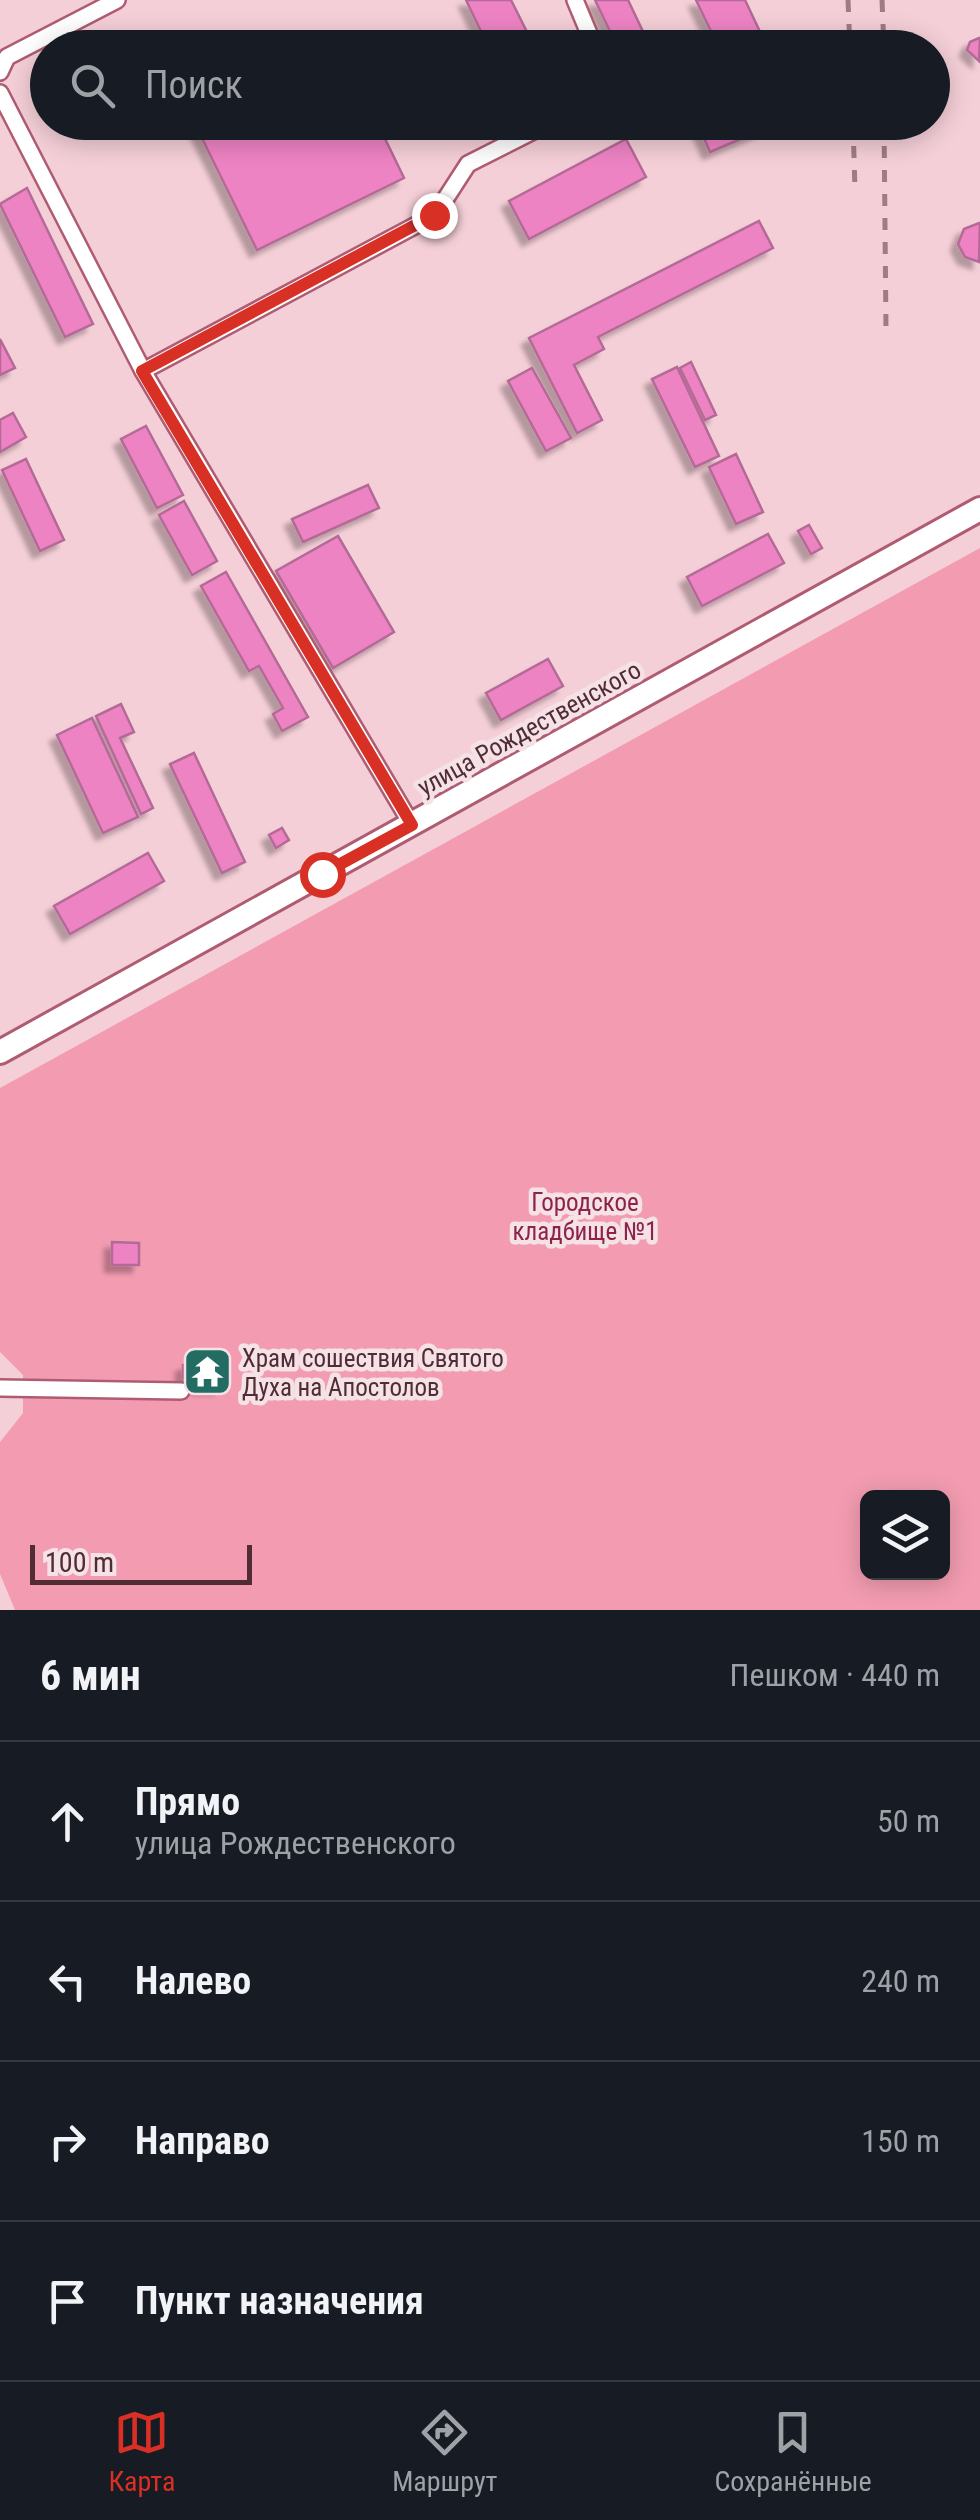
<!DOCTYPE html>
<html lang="ru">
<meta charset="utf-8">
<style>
body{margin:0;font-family:"Roboto Condensed",sans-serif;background:#20242c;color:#f1f3f6}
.controls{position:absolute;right:30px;bottom:30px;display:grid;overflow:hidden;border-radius:15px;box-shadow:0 5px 25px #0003}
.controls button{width:90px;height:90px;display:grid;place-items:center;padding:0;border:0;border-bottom:2px solid #363941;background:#171b24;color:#f1f3f6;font:50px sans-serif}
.scale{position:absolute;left:30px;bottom:25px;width:222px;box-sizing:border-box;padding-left:10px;border:5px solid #502c35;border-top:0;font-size:28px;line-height:35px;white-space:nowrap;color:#502c35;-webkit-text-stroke:8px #f5e2e6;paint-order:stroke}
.stop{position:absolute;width:30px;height:30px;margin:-22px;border:8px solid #d93025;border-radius:50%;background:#fff}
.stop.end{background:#d93025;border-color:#fff;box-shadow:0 2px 10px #0008}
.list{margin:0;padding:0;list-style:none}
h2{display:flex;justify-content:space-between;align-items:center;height:130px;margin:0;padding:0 40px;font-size:42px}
h2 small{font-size:32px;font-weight:400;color:#9ea1a6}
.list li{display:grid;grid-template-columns:65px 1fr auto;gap:30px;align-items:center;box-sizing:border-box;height:160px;padding:0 40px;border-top:2px solid #363941}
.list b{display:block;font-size:38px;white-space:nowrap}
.list p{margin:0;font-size:32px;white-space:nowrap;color:#9ea1a6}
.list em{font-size:32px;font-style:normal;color:#9ea1a6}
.icon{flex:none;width:55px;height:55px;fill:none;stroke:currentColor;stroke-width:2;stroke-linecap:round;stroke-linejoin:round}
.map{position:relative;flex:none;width:980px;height:1610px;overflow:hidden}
.search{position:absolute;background:#171b24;box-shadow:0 5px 25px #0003;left:30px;right:30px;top:30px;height:110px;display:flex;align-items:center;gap:25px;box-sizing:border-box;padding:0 35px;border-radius:55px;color:#9ea1a6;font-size:38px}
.sheet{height:770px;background:#171b24}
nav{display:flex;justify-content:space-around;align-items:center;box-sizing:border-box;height:140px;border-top:2px solid #363941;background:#171b24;font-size:28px;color:#9ea1a6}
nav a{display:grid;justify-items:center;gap:5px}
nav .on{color:#d93025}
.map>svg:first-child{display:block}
.green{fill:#f39cb1;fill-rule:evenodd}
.building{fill:#ee83c4;stroke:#b46a96;stroke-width:2.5;filter:url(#shadow)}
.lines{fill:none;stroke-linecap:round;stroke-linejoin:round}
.street-casing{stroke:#af5c72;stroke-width:20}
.secondary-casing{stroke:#af5c72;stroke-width:28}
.street{stroke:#fff;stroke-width:15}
.secondary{stroke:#fff;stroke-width:22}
.rail{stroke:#a07b83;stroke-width:5;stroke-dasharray:12 12;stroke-linecap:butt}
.route{stroke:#d93025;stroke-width:12}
.labels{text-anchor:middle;stroke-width:9;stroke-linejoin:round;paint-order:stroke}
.street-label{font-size:25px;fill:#502c35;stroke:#f5e2e6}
.park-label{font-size:25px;fill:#8e2349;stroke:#f5e2e6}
.poi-label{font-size:25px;fill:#502c35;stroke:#f5e2e6;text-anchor:start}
</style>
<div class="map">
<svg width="980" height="1610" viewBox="0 0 980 1610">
<defs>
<filter id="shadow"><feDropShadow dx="-7" dy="7" stdDeviation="2.5" flood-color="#0004"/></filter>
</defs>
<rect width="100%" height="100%" fill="#f5cfd7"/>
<!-- green -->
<path class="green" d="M 980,548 L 980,1610 L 15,1610 L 0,1574 L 0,1442 L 23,1413 L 23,1375 L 0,1352 L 0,1088 ZM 868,1498 L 942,1498 L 942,1572 L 868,1572 Z"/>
<!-- building -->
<g class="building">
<polygon points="466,0 511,0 528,34 501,48 489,48"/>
<polygon points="595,0 628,0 647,40 618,48"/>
<polygon points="696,0 745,0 762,36 740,48 719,48"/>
<polygon points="335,38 340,48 315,48"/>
<polygon points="979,38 980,38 979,61 967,50 970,42"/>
<polygon points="194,122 377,122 404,178 257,250"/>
<polygon points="759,122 762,130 710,152 698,124"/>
<polygon points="626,139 646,177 529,239 509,201"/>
<polygon points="27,188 93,324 65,337 0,204"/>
<polygon points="759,221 773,248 598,337 604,349 574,365 602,420 577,433 529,338"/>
<polygon points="979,223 980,223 979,262 965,257 958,244 964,229"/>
<polygon points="0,339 15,368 0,375"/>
<polygon points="691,362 716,415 705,420 680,368"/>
<polygon points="677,367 719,456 695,467 652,379"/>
<polygon points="532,368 571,438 546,451 508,381"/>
<polygon points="13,413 26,437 0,452 0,420"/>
<polygon points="146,426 183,495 157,508 121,439"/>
<polygon points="736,454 763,512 736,524 709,467"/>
<polygon points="26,459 64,540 40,551 2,470"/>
<polygon points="368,485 379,508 303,542 292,519"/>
<polygon points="184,501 217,561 192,575 159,515"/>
<polygon points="809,525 822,548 811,554 798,531"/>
<polygon points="768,534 784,563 702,606 687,577"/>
<polygon points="338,536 394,632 333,668 276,571"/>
<polygon points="226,572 308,717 282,731 273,714 283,708 259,666 249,671 201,586"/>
<polygon points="548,659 563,686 501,720 486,693"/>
<polygon points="121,704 134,732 120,738 153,808 141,814 96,716"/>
<polygon points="92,718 138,817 103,833 57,735"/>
<polygon points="194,753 245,862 222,873 170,764"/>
<polygon points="282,828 289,840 276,848 269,835"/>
<polygon points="148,853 164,881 70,934 54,906"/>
<polygon points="112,1242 139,1243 139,1265 112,1265"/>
<polygon points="203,1361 217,1362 227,1372 220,1387 200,1387 196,1379 183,1378 183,1365"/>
</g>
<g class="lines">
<defs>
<g id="street">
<polyline points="575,0 595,48"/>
<polyline points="0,72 7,57 117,0"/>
<polyline points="0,93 143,371 412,825"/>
<polyline points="143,371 435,215 468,164 551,122"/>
<polyline points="0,1388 181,1391"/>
</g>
<polyline id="secondary" points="0,1052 980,509"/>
</defs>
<!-- street casing -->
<use href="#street" class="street-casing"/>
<!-- secondary casing -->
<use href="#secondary" class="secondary-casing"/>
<!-- street -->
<use href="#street" class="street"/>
<!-- secondary -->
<use href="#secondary" class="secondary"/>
<!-- rail -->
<g class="rail">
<polyline points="848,0 850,48"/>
<polyline points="882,0 884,48"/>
<polyline points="853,122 855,191"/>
<polyline points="884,122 886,330"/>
</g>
</g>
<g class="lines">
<!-- route -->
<polyline class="route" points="322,874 412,825 142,371 434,215"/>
</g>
<!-- icons -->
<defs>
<symbol id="temple-square" viewBox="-11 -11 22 22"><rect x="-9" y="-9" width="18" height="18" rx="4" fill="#236c63" stroke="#f5e2e6"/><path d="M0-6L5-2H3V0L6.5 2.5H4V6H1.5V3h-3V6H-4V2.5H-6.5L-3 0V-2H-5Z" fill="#fff"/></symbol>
</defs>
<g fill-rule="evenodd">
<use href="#temple-square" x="180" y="1344" width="55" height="55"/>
</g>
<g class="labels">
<!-- street labels -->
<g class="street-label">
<text transform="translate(529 728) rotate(-29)" y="9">улица Рождественского</text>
</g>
<!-- park labels -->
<g class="park-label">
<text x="585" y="1211">Городское<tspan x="585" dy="29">кладбище №1</tspan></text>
</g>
<!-- poi labels -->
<g class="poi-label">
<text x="242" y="1367">Храм сошествия Святого<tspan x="242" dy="29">Духа на Апостолов</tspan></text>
</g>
</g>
</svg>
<div class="controls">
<button><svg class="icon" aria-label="layers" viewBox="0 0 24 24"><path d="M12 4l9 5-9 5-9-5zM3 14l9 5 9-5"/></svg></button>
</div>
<div class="scale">100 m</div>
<div class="stop" style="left:322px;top:874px"></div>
<div class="stop end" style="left:434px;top:215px"></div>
<div class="search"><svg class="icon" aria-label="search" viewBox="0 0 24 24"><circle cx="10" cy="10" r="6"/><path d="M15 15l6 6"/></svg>Поиск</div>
</div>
<section class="sheet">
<h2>6 мин<small>Пешком · 440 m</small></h2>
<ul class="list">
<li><svg class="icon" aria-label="ahead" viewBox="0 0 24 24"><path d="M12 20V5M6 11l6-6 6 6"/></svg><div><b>Прямо</b><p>улица Рождественского</p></div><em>50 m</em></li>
<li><svg class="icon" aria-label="left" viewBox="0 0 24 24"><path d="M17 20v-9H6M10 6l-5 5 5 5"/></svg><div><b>Налево</b></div><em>240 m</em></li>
<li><svg class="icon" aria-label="right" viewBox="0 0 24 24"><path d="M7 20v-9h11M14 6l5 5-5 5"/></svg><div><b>Направо</b></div><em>150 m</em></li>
<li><svg class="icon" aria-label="arrive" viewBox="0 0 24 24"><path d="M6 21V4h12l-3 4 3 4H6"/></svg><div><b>Пункт назначения</b></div></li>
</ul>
</section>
<nav>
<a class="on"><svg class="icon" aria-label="map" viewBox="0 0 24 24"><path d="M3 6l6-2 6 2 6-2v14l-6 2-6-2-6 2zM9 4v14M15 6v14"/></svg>Карта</a>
<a><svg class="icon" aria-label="directions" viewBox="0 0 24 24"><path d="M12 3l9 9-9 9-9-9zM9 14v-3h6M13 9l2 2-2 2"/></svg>Маршрут</a>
<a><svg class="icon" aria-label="saved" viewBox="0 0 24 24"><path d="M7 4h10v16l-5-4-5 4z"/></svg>Сохранённые</a>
</nav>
